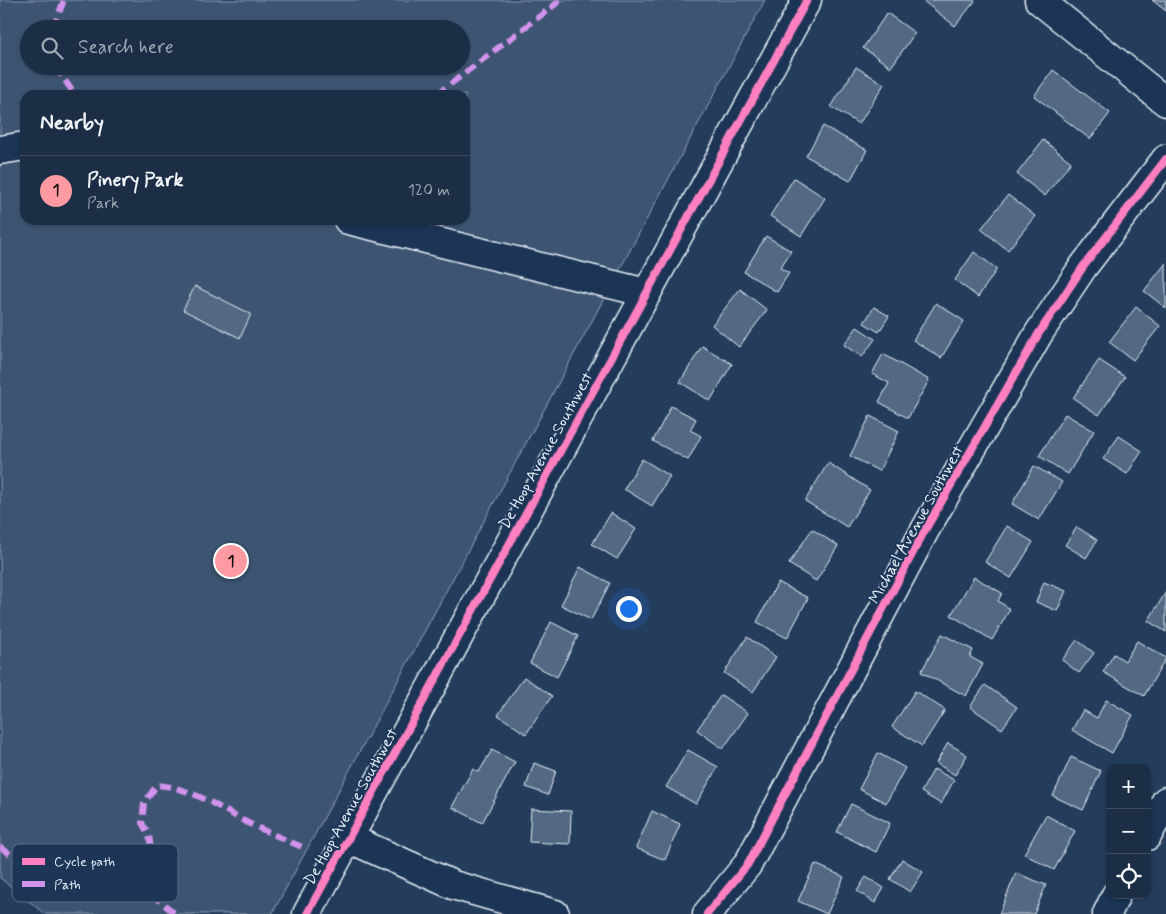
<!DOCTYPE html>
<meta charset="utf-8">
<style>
body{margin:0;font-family:Mynerve,sans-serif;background:#25364d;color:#f1f3f6}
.controls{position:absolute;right:15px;bottom:15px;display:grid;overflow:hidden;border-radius:10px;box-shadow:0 1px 4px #0004}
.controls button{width:45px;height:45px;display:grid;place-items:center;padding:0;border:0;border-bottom:1px solid #3a4a5f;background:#1c2e46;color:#f1f3f6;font:25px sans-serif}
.you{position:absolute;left:628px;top:608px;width:18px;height:18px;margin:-12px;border:4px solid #fff;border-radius:50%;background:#1a73e8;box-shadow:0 0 0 8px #1a73e833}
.badge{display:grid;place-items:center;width:32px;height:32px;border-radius:50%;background:#ff9aa2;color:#111;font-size:16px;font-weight:700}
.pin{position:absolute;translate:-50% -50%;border:2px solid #fff;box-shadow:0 1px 5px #0006}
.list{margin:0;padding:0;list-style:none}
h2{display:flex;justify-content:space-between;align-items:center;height:65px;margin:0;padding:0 20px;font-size:21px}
h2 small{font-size:16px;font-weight:400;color:#a0a8b3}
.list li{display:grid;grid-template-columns:32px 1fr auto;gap:15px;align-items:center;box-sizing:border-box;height:70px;padding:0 20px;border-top:1px solid #3a4a5f}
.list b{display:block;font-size:19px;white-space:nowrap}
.list p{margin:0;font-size:16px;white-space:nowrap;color:#a0a8b3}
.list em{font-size:16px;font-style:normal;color:#a0a8b3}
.icon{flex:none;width:28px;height:28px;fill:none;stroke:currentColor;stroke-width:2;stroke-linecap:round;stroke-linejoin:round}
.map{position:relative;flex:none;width:1166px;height:914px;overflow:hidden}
.search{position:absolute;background:#1c2e46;box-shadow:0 1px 4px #0004;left:20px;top:20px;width:450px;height:55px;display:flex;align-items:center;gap:12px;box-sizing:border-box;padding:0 18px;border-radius:28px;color:#a0a8b3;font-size:19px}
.panel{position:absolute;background:#1c2e46;box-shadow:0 1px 4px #0004;left:20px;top:90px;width:450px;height:135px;border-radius:15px}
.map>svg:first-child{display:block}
.green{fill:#3e5472;stroke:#93a2b5;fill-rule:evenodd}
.building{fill:#536782;stroke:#e8f1f8}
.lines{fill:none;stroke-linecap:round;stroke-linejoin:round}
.minor-casing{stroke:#e8f1f8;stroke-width:31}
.minor{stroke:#1d3557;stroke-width:28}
.quiet{stroke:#d193ec;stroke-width:6;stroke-dasharray:12 6;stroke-linecap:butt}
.cycleway-casing{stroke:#1d3557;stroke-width:11}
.cycleway{stroke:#ff80c0;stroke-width:8}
.labels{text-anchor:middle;stroke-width:4;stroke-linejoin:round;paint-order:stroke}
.street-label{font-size:16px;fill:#e8f1f8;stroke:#1d3557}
.key{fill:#1d3557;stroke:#5a6d87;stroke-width:1}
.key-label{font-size:14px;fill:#e8f1f8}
</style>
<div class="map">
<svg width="1166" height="914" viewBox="0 0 1166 914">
<rect width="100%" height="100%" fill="#253d5d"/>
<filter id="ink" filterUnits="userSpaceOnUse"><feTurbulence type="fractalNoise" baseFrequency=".02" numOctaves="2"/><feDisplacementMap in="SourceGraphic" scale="10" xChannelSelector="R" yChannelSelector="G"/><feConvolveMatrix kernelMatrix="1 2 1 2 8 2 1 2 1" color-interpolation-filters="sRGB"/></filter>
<g filter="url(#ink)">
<!-- green -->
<path class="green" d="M 0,0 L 765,0 L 272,914 L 45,914 L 0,878 ZM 29,29 L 461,29 L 461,66 L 29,66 ZM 25,95 L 465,95 L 465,220 L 25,220 Z"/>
<!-- building -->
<g class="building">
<polygon points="922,0 973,0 975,1 955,26"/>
<polygon points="1152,0 1166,0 1166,11"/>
<polygon points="887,13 915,33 891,67 863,48"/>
<polygon points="856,67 884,84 859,124 831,107"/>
<polygon points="1053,70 1110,113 1090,139 1034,96"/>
<polygon points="823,126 867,150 850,181 806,156"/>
<polygon points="1043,140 1071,162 1045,196 1017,174"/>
<polygon points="794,178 825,198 801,236 770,216"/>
<polygon points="1008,195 1035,216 1008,250 981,229"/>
<polygon points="766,236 791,251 780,268 789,273 777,292 744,272"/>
<polygon points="974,252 997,269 978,297 955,280"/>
<polygon points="1166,263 1166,308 1144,291"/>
<polygon points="195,286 251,314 240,338 183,310"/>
<polygon points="740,289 767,310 739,347 712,325"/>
<polygon points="936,303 964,321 941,358 913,340"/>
<polygon points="874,307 889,316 879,332 864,323"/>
<polygon points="1136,307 1160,326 1133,360 1109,342"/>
<polygon points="857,327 875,339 862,357 844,345"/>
<polygon points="702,346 732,364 710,401 680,382"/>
<polygon points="883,354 929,380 908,418 879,402 889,383 872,374"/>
<polygon points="1099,360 1125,377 1099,415 1073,398"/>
<polygon points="671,406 696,419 690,430 701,436 688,460 653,441"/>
<polygon points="1065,414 1094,431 1068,474 1039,456"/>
<polygon points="870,416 899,431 879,471 850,456"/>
<polygon points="1119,436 1142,451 1127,474 1103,459"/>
<polygon points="642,459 670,476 652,506 624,489"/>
<polygon points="828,463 870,490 847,527 805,501"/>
<polygon points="1034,466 1062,482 1039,520 1012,504"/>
<polygon points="611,513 636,529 617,559 592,544"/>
<polygon points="1007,526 1033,542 1011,578 985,562"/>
<polygon points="1077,527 1097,540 1086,558 1065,545"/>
<polygon points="812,529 838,546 816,581 789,564"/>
<polygon points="580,567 610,583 591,620 561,605"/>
<polygon points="974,577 1002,593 998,601 1010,609 992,640 951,615"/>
<polygon points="778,582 808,598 787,638 757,622"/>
<polygon points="1044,582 1066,591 1057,611 1036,602"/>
<polygon points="1166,592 1166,632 1148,621"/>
<polygon points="551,622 578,636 557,677 530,663"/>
<polygon points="942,634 973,650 970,657 983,664 966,696 921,672"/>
<polygon points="747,637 776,657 753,692 724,673"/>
<polygon points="1077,640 1094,653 1079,673 1062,660"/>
<polygon points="1137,641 1166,658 1144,696 1103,672 1114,654 1125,661"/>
<polygon points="524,677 552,696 526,734 498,715"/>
<polygon points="985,685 1017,707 1002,729 970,707"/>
<polygon points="915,691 945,710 922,746 892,727"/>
<polygon points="721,695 748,713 723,749 697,730"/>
<polygon points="1106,700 1133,715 1112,753 1072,730 1083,710 1097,718"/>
<polygon points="948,743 967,755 955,775 936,763"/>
<polygon points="492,750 515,762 482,823 452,807 473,769 479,772"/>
<polygon points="688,750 718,767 696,804 666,787"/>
<polygon points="878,753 905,768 886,803 859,789"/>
<polygon points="1071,757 1101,771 1083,810 1053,796"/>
<polygon points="534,763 556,771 548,795 526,787"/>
<polygon points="934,769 954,780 941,804 921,792"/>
<polygon points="851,804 890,823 876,852 837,832"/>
<polygon points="531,809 571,811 570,844 529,842"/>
<polygon points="652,811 680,824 665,860 636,848"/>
<polygon points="1046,815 1075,831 1054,870 1024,854"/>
<polygon points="902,859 923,872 910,892 890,879"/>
<polygon points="815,864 844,877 827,914 798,901"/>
<polygon points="1016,873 1046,885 1034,914 999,914"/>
<polygon points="866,877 884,888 875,903 857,891"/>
</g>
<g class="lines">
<defs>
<g id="minor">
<polyline points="1039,0 1166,102"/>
<polyline points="0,150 25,146"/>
<polyline points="348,220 647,293"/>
<polyline points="1147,836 1166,801"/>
<polyline points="348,838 453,885 555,914"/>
<polyline points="307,914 807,0"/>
<polyline points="707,914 748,864 925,530 1039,333 1083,267 1166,159"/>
<polyline points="1107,914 1116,895"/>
</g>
</defs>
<!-- minor casing -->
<use href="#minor" class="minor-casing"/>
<!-- minor -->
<use href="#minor" class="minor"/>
<!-- quiet -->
<g class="quiet">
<polyline points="53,29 64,0"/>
<polyline points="55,66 75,95"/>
<polyline points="436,95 561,0"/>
<path d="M 0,847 C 19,860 38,875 60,883 C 85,892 111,885 136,889 C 151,891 165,905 175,914"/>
<path d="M 159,900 L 163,889 L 153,861 L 149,835 L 142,823 L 144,803 L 157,785 C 189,787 215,805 242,820 C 262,830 282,838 302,847"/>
</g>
<defs>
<g id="cycleway">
<polyline points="307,914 807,0"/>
<polyline points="707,914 748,864 925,530 1039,333 1083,267 1166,159"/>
</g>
</defs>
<!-- cycleway casing -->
<use href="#cycleway" class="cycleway-casing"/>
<!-- cycleway -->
<use href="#cycleway" class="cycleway"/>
</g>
</g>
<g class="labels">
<!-- street labels -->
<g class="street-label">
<text transform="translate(545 450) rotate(-61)" y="6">De Hoop Avenue Southwest</text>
<text transform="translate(915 524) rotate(-61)" y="6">Michael Avenue Southwest</text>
<text transform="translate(350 806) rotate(-61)" y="6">De Hoop Avenue Southwest</text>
</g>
</g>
<!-- legend -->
<rect x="12" y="844" width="166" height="58" rx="8" class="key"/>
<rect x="22" y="858" width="23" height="7" fill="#ff80c0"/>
<rect x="22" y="881" width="23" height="6" fill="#d193ec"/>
<g class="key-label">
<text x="54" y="866">Cycle path</text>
<text x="54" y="889">Path</text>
</g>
</svg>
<div class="controls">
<button>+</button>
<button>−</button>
<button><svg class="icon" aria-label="locate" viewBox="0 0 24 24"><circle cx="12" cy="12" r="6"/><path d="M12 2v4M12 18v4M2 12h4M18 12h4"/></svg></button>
</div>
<div class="you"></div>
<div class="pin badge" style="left:231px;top:561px">1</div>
<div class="search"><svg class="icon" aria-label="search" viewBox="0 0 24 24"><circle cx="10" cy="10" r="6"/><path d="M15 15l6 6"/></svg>Search here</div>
<section class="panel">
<h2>Nearby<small></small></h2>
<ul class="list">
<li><span class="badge">1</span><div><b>Pinery Park</b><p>Park</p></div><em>120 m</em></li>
</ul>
</section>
</div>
